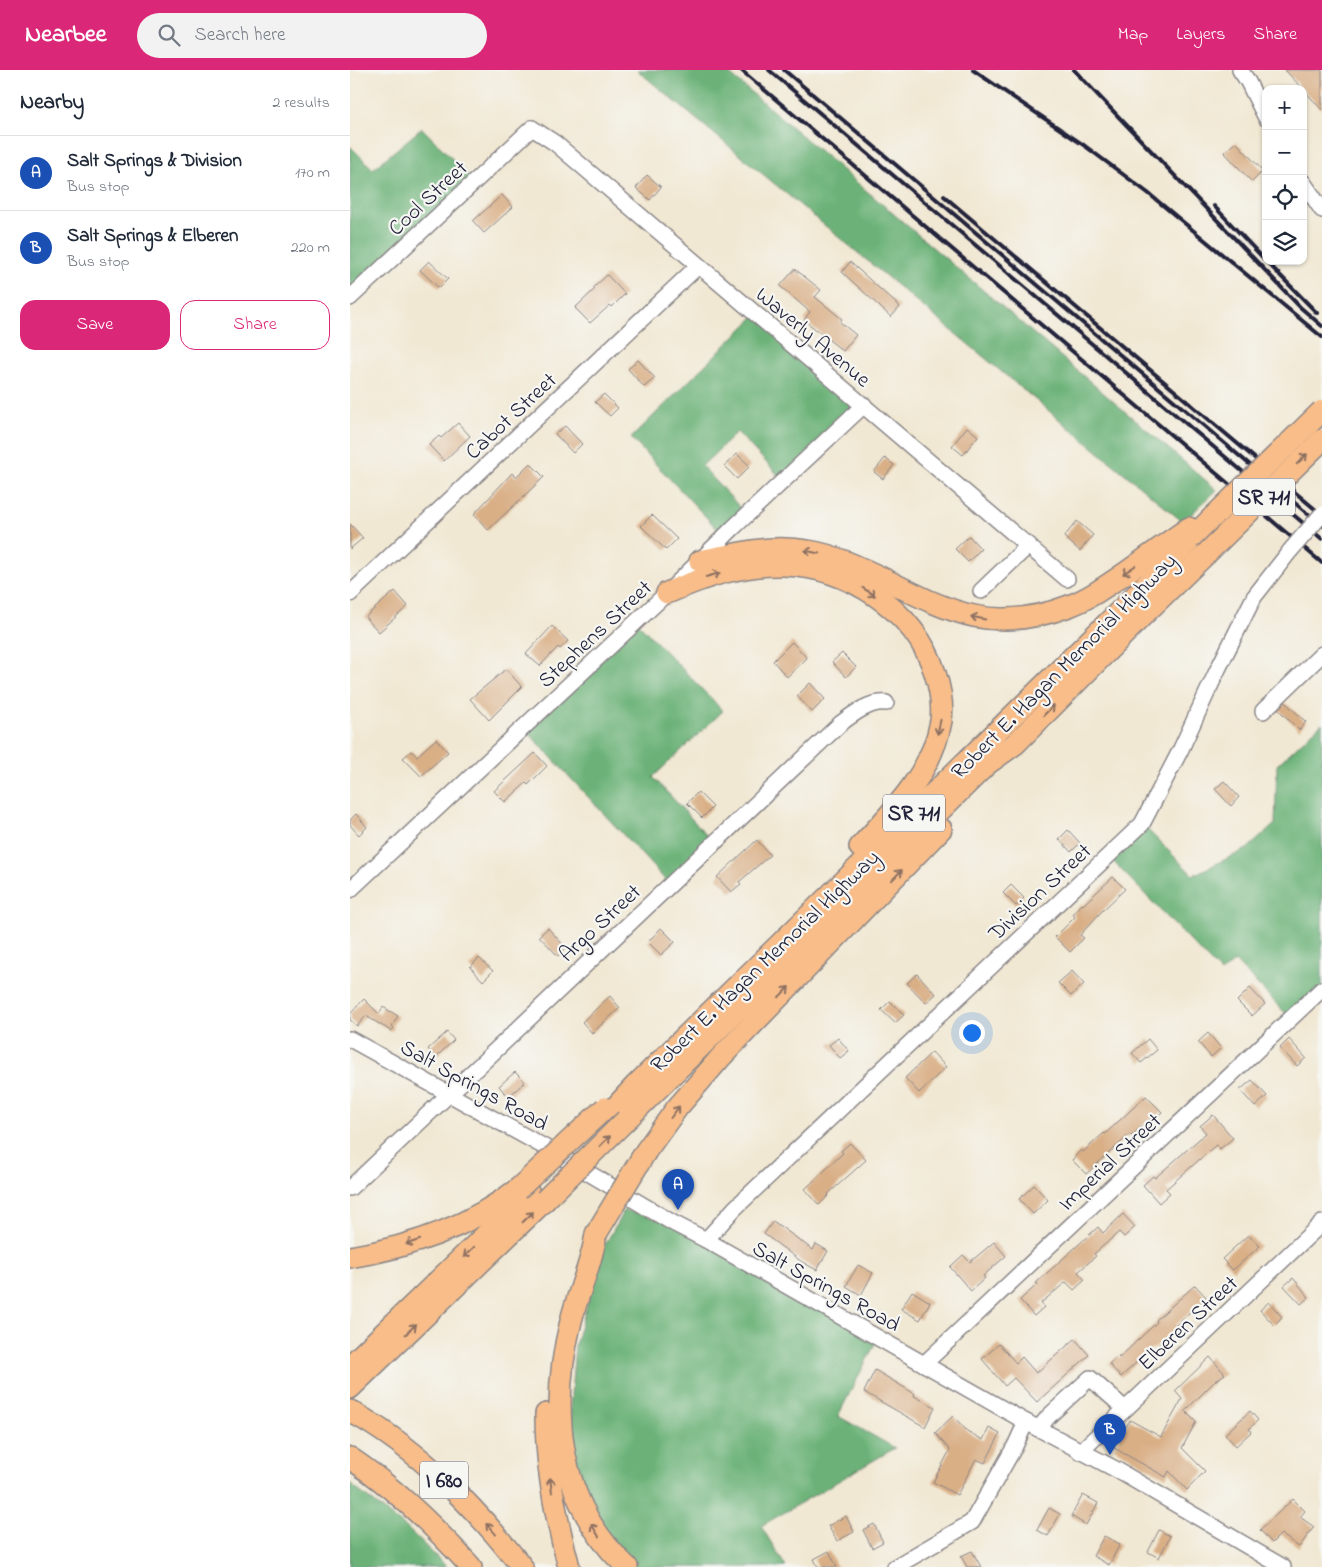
<!DOCTYPE html>
<meta charset="utf-8">
<style>
body{margin:0;font-family:"Indie Flower",sans-serif;background:#f2f2f3;color:#1f2937}
.controls{position:absolute;right:15px;top:15px;display:grid;overflow:hidden;border-radius:10px;box-shadow:0 1px 4px #0004}
.controls button{width:45px;height:45px;display:grid;place-items:center;padding:0;border:0;border-bottom:1px solid #e0e1e3;background:#fff;color:#1f2937;font:25px sans-serif}
.you{position:absolute;left:621px;top:962px;width:18px;height:18px;margin:-12px;border:4px solid #fff;border-radius:50%;background:#1a73e8;box-shadow:0 0 0 8px #1a73e833}
.badge{display:grid;place-items:center;width:32px;height:32px;border-radius:50%;background:#db2777;color:#fff;font-size:16px;font-weight:700}
.pin{position:absolute;translate:-50% -41px;filter:drop-shadow(0 1px 2px #0008)}
.pin::after{content:'';position:absolute;top:26px;width:18px;height:15px;background:inherit;clip-path:polygon(0 0,100% 0,50% 100%)}
.list{margin:0;padding:0;list-style:none}
h2{display:flex;justify-content:space-between;align-items:center;height:65px;margin:0;padding:0 20px;font-size:21px}
h2 small{font-size:16px;font-weight:400;color:#747a83}
.list li{display:grid;grid-template-columns:32px 1fr auto;gap:15px;align-items:center;box-sizing:border-box;height:75px;padding:0 20px;border-top:1px solid #e0e1e3}
.list b{display:block;font-size:19px;white-space:nowrap}
.list p{margin:0;font-size:16px;white-space:nowrap;color:#747a83}
.list em{font-size:16px;font-style:normal;color:#747a83}
.actions{display:flex;gap:10px;padding:15px 20px}
.actions a{flex:1;padding:11px 0;border:1px solid #db2777;border-radius:15px;text-align:center;font-size:18px;color:#db2777}
.actions .main{background:#db2777;color:#fff}
.icon{flex:none;width:28px;height:28px;fill:none;stroke:currentColor;stroke-width:2;stroke-linecap:round;stroke-linejoin:round}
.map{position:relative;flex:none;width:972px;height:1497px;overflow:hidden}
header{display:flex;align-items:center;gap:30px;box-sizing:border-box;height:70px;padding:0 25px;background:#db2777;color:#fff}
header strong{font-size:24px}
nav{display:flex;gap:28px;margin-inline-start:auto;font-size:18px}
.search{width:350px;height:45px;background:#f2f2f3;display:flex;align-items:center;gap:12px;box-sizing:border-box;padding:0 18px;border-radius:28px;color:#747a83;font-size:19px}
main{display:flex}
aside{flex:1;background:#fff}
.map>svg:first-child{display:block}
.forest{fill:#6cb278;stroke:#476a5a}
.building{fill:#d9af86}
.lines{fill:none;stroke-linecap:round;stroke-linejoin:round}
.minor-casing{stroke:#8a8587;stroke-width:18}
.highway-casing{stroke:#8a8587;stroke-width:24}
.minor{stroke:#fff;stroke-width:15}
.highway{stroke:#f8bd89;stroke-width:21}
.rail{stroke:#22223b;stroke-width:4}
.minor-bridge-casing{stroke:#8a8587;stroke-width:18;stroke-linecap:butt}
.highway-bridge-casing{stroke:#8a8587;stroke-width:24;stroke-linecap:butt}
.minor-bridge{stroke:#fff;stroke-width:15}
.highway-bridge{stroke:#f8bd89;stroke-width:21}
.oneway{stroke:#8d7062}
.labels{text-anchor:middle;stroke-width:4.5;stroke-linejoin:round;paint-order:stroke}
.shield{fill:#f6f6f2;stroke:#626272;stroke-width:1}
.shield-label{font-size:21px;font-weight:bold;fill:#22223b}
.street-label{font-size:22px;fill:#22223b;stroke:#f6f6f2}
</style>
<header>
<strong>Nearbee</strong>
<div class="search"><svg class="icon" aria-label="search" viewBox="0 0 24 24"><circle cx="10" cy="10" r="6"/><path d="M15 15l6 6"/></svg>Search here</div>
<nav><a>Map</a><a>Layers</a><a>Share</a></nav>
</header>
<main>
<aside>
<h2>Nearby<small>2 results</small></h2>
<ul class="list">
<li><span class="badge" style="background:#1a4fb4">A</span><div><b>Salt Springs &amp; Division</b><p>Bus stop</p></div><em>170 m</em></li>
<li><span class="badge" style="background:#1a4fb4">B</span><div><b>Salt Springs &amp; Elberen</b><p>Bus stop</p></div><em>220 m</em></li>
</ul>
<div class="actions"><a class="main">Save</a><a>Share</a></div>
</aside>
<div class="map">
<svg width="972" height="1497" viewBox="0 0 972 1497">
<rect width="100%" height="100%" fill="#f6f6f2"/>
<filter id="ink" filterUnits="userSpaceOnUse"><feTurbulence type="fractalNoise" baseFrequency=".02" numOctaves="2"/><feDisplacementMap in="SourceGraphic" scale="10" xChannelSelector="R" yChannelSelector="G"/><feConvolveMatrix kernelMatrix="1 2 1 2 8 2 1 2 1" color-interpolation-filters="sRGB"/></filter>
<filter id="wash" filterUnits="userSpaceOnUse"><feTurbulence type="fractalNoise" baseFrequency=".0096" numOctaves="4" result="noise"/><feDisplacementMap in="SourceGraphic" scale="20" xChannelSelector="R" yChannelSelector="G"/><feGaussianBlur stdDeviation="1.12" result="paint"/><feColorMatrix in="noise" values="0 0 0 0 0 0 0 0 0 0 0 0 0 0 0 0 0 1.4 0 .05"/><feComposite in="paint" operator="in"/></filter>
<g filter="url(#wash)">
<rect width="100%" height="100%" fill="#f1e8d3"/>
<!-- forest -->
<g class="forest">
<polygon points="287,0 375,0 867,420 833,452"/>
<polygon points="72,58 125,112 0,228 0,76 23,99"/>
<polygon points="406,245 514,335 434,411 387,362 352,396 397,445 374,466 281,368"/>
<polygon points="287,552 373,641 303,707 364,773 320,815 174,658"/>
<polygon points="972,653 972,919 941,949 885,891 871,903 758,786 792,754 843,805 897,779 925,754 927,695"/>
<polygon points="274,1140 323,1153 528,1268 488,1346 545,1378 411,1456 436,1497 287,1497 256,1464 224,1394 220,1339 225,1275 254,1177"/>
<polygon points="0,1414 58,1459 97,1497 0,1497"/>
</g>
<g id="blocks">
<!-- building -->
<g class="building">
<polygon points="935,0 972,0 972,40 953,19"/>
<polygon points="886,72 913,101 902,112 874,82"/>
<polygon points="297,105 311,117 300,130 286,118"/>
<polygon points="152,125 163,137 134,163 123,151"/>
<polygon points="79,191 98,209 89,218 70,200"/>
<polygon points="500,192 550,237 541,247 492,202"/>
<polygon points="445,199 471,220 465,227 492,249 490,252 506,265 493,281 454,250 460,242 430,216"/>
<polygon points="257,205 275,224 262,237 260,235 240,253 225,238 245,219 243,218"/>
<polygon points="288,290 305,308 294,317 278,299"/>
<polygon points="254,324 268,338 260,346 245,332"/>
<polygon points="108,353 120,366 94,391 79,375 89,366 91,368"/>
<polygon points="215,356 232,374 223,383 205,364"/>
<polygon points="617,357 628,366 613,385 602,376"/>
<polygon points="387,384 400,396 387,409 374,396"/>
<polygon points="535,388 544,395 533,409 524,402"/>
<polygon points="180,393 194,407 138,460 124,444 162,403 166,407"/>
<polygon points="302,445 327,469 316,480 291,456"/>
<polygon points="727,451 743,465 730,481 714,467"/>
<polygon points="0,454 13,468 0,479"/>
<polygon points="619,466 631,479 618,492 605,479"/>
<polygon points="45,521 58,536 29,562 15,547"/>
<polygon points="202,556 218,571 210,579 208,577 190,596 176,584"/>
<polygon points="442,572 457,588 437,607 423,591"/>
<polygon points="492,583 506,597 496,607 482,592"/>
<polygon points="156,599 172,617 139,650 120,629"/>
<polygon points="460,613 475,629 462,642 447,626"/>
<polygon points="935,632 956,652 949,660 928,639"/>
<polygon points="86,669 98,682 71,706 53,688 61,681 67,686"/>
<polygon points="185,683 197,696 178,715 176,713 155,732 144,721"/>
<polygon points="874,711 889,727 881,736 865,719"/>
<polygon points="348,722 363,737 352,748 337,733"/>
<polygon points="6,744 17,757 9,765 0,755 0,750"/>
<polygon points="718,760 730,773 721,782 709,769"/>
<polygon points="407,770 420,785 389,812 391,814 381,822 367,807"/>
<polygon points="763,807 775,819 752,841 730,865 734,868 720,882 705,867 725,847 723,844 732,834 733,835"/>
<polygon points="661,815 674,828 666,836 653,823"/>
<polygon points="198,858 216,878 208,886 189,866"/>
<polygon points="311,858 325,872 311,885 298,872"/>
<polygon points="129,888 143,901 133,911 120,897"/>
<polygon points="722,901 734,914 721,926 708,913"/>
<polygon points="567,904 586,924 576,933 557,913"/>
<polygon points="900,918 915,934 902,946 887,931"/>
<polygon points="260,926 270,938 242,963 232,952"/>
<polygon points="14,929 29,944 33,937 48,946 42,956 44,958 41,961 16,946 7,956 0,950 0,944"/>
<polygon points="540,931 554,945 545,953 531,940"/>
<polygon points="97,962 104,970 85,988 78,979"/>
<polygon points="858,963 871,978 861,987 848,972"/>
<polygon points="488,968 499,981 490,988 479,975"/>
<polygon points="798,969 807,980 791,993 782,983"/>
<polygon points="939,969 956,988 947,996 930,978"/>
<polygon points="582,982 596,997 569,1023 555,1008"/>
<polygon points="165,1002 175,1012 158,1027 149,1016"/>
<polygon points="902,1010 917,1026 905,1037 890,1020"/>
<polygon points="796,1026 812,1042 802,1051 800,1049 781,1066 780,1064 736,1104 722,1090 731,1080 733,1082 754,1063 755,1064"/>
<polygon points="863,1045 883,1068 870,1079 866,1075 816,1119 820,1123 809,1133 793,1115 803,1106 805,1108 856,1063 850,1056"/>
<polygon points="500,1073 516,1090 478,1124 479,1125 469,1135 455,1119 493,1083 491,1081"/>
<polygon points="684,1115 698,1130 683,1144 669,1129"/>
<polygon points="773,1144 785,1157 774,1167 769,1162 744,1184 746,1186 728,1202 735,1210 724,1220 716,1212 691,1233 694,1237 684,1246 670,1230 688,1214 686,1213 748,1157 753,1163"/>
<polygon points="423,1151 463,1180 466,1174 478,1181 467,1200 452,1192 414,1164"/>
<polygon points="898,1165 910,1176 883,1200 872,1189"/>
<polygon points="644,1172 656,1186 633,1206 635,1208 621,1221 600,1197 613,1185 620,1192"/>
<polygon points="508,1195 523,1203 511,1225 496,1216"/>
<polygon points="943,1208 959,1227 951,1234 934,1216"/>
<polygon points="845,1215 856,1227 826,1255 828,1258 804,1279 802,1278 771,1307 759,1294 768,1286 769,1288 807,1252 806,1250"/>
<polygon points="562,1221 580,1232 570,1250 551,1239"/>
<polygon points="919,1232 932,1247 924,1255 910,1240"/>
<polygon points="725,1269 739,1285 687,1332 664,1308 655,1316 632,1289 649,1274 666,1293 672,1287 686,1303"/>
<polygon points="860,1287 875,1304 866,1310 835,1341 846,1352 832,1378 855,1401 837,1420 819,1401 816,1407 764,1378 780,1350 811,1367 832,1329 825,1321"/>
<polygon points="525,1300 565,1324 564,1326 585,1337 575,1357 514,1322"/>
<polygon points="900,1341 908,1350 899,1359 901,1362 886,1376 875,1364"/>
<polygon points="603,1346 617,1361 633,1370 639,1358 650,1364 635,1393 626,1389 607,1425 583,1412 600,1380 585,1363"/>
<polygon points="733,1425 748,1433 736,1455 721,1446"/>
<polygon points="943,1429 955,1441 950,1447 964,1457 949,1477 931,1464 922,1473 910,1460"/>
<polygon points="699,1438 710,1444 698,1466 687,1460"/>
<polygon points="496,1446 504,1462 487,1471 478,1456"/>
<polygon points="524,1454 533,1472 522,1478 513,1460"/>
<polygon points="809,1460 820,1466 809,1488 798,1482"/>
<polygon points="754,1466 770,1474 759,1495 743,1486"/>
<polygon points="479,1481 487,1497 468,1497 464,1489"/>
<polygon points="622,1481 631,1497 617,1497 611,1486"/>
</g>
</g>
</g>
<g filter="url(#ink)">
<use href="#blocks" fill-opacity="0" stroke="#8a8587" stroke-width="1"/>
<g class="lines">
<defs>
<g id="minor">
<polyline points="890,0 897,10 916,48"/>
<polyline points="953,112 972,140"/>
<polyline points="0,228 182,58 205,73 717,509"/>
<polyline points="631,521 679,475"/>
<polyline points="0,524 348,196"/>
<polyline points="913,641 972,584"/>
<polyline points="0,820 317,523 383,458 514,335"/>
<polyline points="0,969 198,1079 323,1153 356,1170 676,1352 767,1400 933,1497"/>
<path d="M 0,1118 L 490,654 C 503,644 520,631 536,633"/>
<polyline points="356,1170 385,1138 792,754 830,681 868,599 904,527 940,481"/>
<polyline points="574,1294 972,919"/>
<polyline points="688,1359 699,1346 740,1308 775,1339"/>
<polyline points="730,1382 972,1153"/>
<polyline points="545,1497 622,1452 665,1376 676,1352"/>
</g>
<g id="highway">
<path d="M 350,491 C 387,484 420,474 458,481 C 484,485 509,497 532,508 C 600,542 642,565 719,536 C 740,528 758,515 777,502 C 798,487 818,472 839,458"/>
<path d="M 317,523 C 357,506 391,494 434,495 C 498,496 566,541 585,603 C 590,618 593,635 591,651 C 582,703 544,740 510,777"/>
<polyline points="262,1041 286,1015 779,532 863,447"/>
<polyline points="276,1050 637,694 665,674 792,546 855,485"/>
<polyline points="296,1081 327,1038 371,987 591,759"/>
<path d="M 246,1164 C 242,1193 228,1222 221,1251 C 199,1338 207,1433 277,1497"/>
<path d="M 0,1187 C 61,1177 119,1157 168,1119"/>
<polyline points="0,1296 179,1123"/>
<polyline points="0,1318 195,1130"/>
<path d="M 0,1341 C 69,1379 124,1436 172,1497"/>
<path d="M 196,1344 C 196,1397 205,1446 219,1497"/>
<path d="M 0,1388 C 45,1418 85,1457 121,1497"/>
</g>
</defs>
<!-- minor casing -->
<use href="#minor" class="minor-casing"/>
<!-- highway casing -->
<use href="#highway" class="highway-casing"/>
<!-- minor -->
<use href="#minor" class="minor"/>
<!-- highway -->
<use href="#highway" class="highway"/>
<!-- rail -->
<g class="rail">
<polyline points="391,0 972,493"/>
<polyline points="419,0 972,469"/>
<polyline points="434,0 972,456"/>
<polyline points="623,0 735,76 798,123 972,267"/>
<polyline points="724,0 950,237 972,256"/>
<polyline points="594,126 972,445"/>
<polyline points="864,136 916,191"/>
<polyline points="916,191 967,243"/>
</g>
<defs>
<polyline id="minor-bridge" points="940,481 972,444"/>
<g id="highway-bridge">
<polyline points="863,447 972,341"/>
<polyline points="855,485 972,370"/>
<polyline points="168,1119 255,1038"/>
<polyline points="195,1130 276,1050"/>
<polyline points="246,1164 296,1081"/>
</g>
</defs>
<!-- minor-bridge casing -->
<use href="#minor-bridge" class="minor-bridge-casing"/>
<!-- highway-bridge casing -->
<use href="#highway-bridge" class="highway-bridge-casing"/>
<!-- minor-bridge -->
<use href="#minor-bridge" class="minor-bridge"/>
<!-- highway-bridge -->
<use href="#highway-bridge" class="highway-bridge"/>
</g>
<!-- one-way arrows -->
<defs><path id="oneway-shaft" d="M-6 0H5M1.5-3L5.5 0L1.5 3" fill="none" stroke-width="1.6" stroke-linecap="round" stroke-linejoin="round" transform="scale(1.25)"/></defs>
<g class="oneway">
<use href="#oneway-shaft" transform="translate(952 389) rotate(-45)"/>
<use href="#oneway-shaft" transform="translate(462 482) rotate(-169)"/>
<use href="#oneway-shaft" transform="translate(779 500) rotate(145)"/>
<use href="#oneway-shaft" transform="translate(363 505) rotate(-16)"/>
<use href="#oneway-shaft" transform="translate(519 522) rotate(33)"/>
<use href="#oneway-shaft" transform="translate(628 548) rotate(-168)"/>
<use href="#oneway-shaft" transform="translate(699 640) rotate(-45)"/>
<use href="#oneway-shaft" transform="translate(589 657) rotate(102)"/>
<use href="#oneway-shaft" transform="translate(547 805) rotate(-46)"/>
<use href="#oneway-shaft" transform="translate(434 922) rotate(-46)"/>
<use href="#oneway-shaft" transform="translate(325 1042) rotate(-53)"/>
<use href="#oneway-shaft" transform="translate(255 1071) rotate(-45)"/>
<use href="#oneway-shaft" transform="translate(178 1147) rotate(-44)"/>
<use href="#oneway-shaft" transform="translate(63 1172) rotate(162)"/>
<use href="#oneway-shaft" transform="translate(119 1182) rotate(136)"/>
<use href="#oneway-shaft" transform="translate(61 1259) rotate(-44)"/>
<use href="#oneway-shaft" transform="translate(201 1415) rotate(-97)"/>
<use href="#oneway-shaft" transform="translate(141 1459) rotate(-132)"/>
<use href="#oneway-shaft" transform="translate(245 1460) rotate(-121)"/>
</g>
</g>
<g class="labels">
<!-- shield labels -->
<g class="shield">
<rect x="883" y="408.5" width="62" height="37" rx="4"/>
<rect x="533" y="724.5" width="62" height="37" rx="4"/>
<rect x="70" y="1391.5" width="48" height="37" rx="4"/>
</g>
<g class="shield-label">
<text x="914" y="434">SR 711</text>
<text x="564" y="750">SR 711</text>
<text x="94" y="1417">I 680</text>
</g>
<!-- street labels -->
<g class="street-label">
<text transform="translate(77 127) rotate(-43)" y="8">Cool Street</text>
<text transform="translate(464 266) rotate(40)" y="8">Waverly Avenue</text>
<text transform="translate(160 345) rotate(-43)" y="8">Cabot Street</text>
<text transform="translate(244 563) rotate(-43)" y="8">Stephens Street</text>
<text transform="translate(713 595) rotate(-45)" y="8">Robert E. Hagan Memorial Highway</text>
<text transform="translate(689 821) rotate(-43)" y="8">Division Street</text>
<text transform="translate(249 852) rotate(-43)" y="8">Argo Street</text>
<text transform="translate(414 890) rotate(-44)" y="8">Robert E. Hagan Memorial Highway</text>
<text transform="translate(125 1014) rotate(29)" y="8">Salt Springs Road</text>
<text transform="translate(759 1091) rotate(-43)" y="8">Imperial Street</text>
<text transform="translate(477 1215) rotate(29)" y="8">Salt Springs Road</text>
<text transform="translate(837 1252) rotate(-43)" y="8">Elberen Street</text>
</g>
</g>
</svg>
<div class="controls">
<button>+</button>
<button>−</button>
<button><svg class="icon" aria-label="locate" viewBox="0 0 24 24"><circle cx="12" cy="12" r="6"/><path d="M12 2v4M12 18v4M2 12h4M18 12h4"/></svg></button>
<button><svg class="icon" aria-label="layers" viewBox="0 0 24 24"><path d="M12 4l9 5-9 5-9-5zM3 14l9 5 9-5"/></svg></button>
</div>
<div class="you"></div>
<div class="pin badge" style="left:328px;top:1140px;background:#1a4fb4">A</div>
<div class="pin badge" style="left:760px;top:1385px;background:#1a4fb4">B</div>
</div>
</main>
